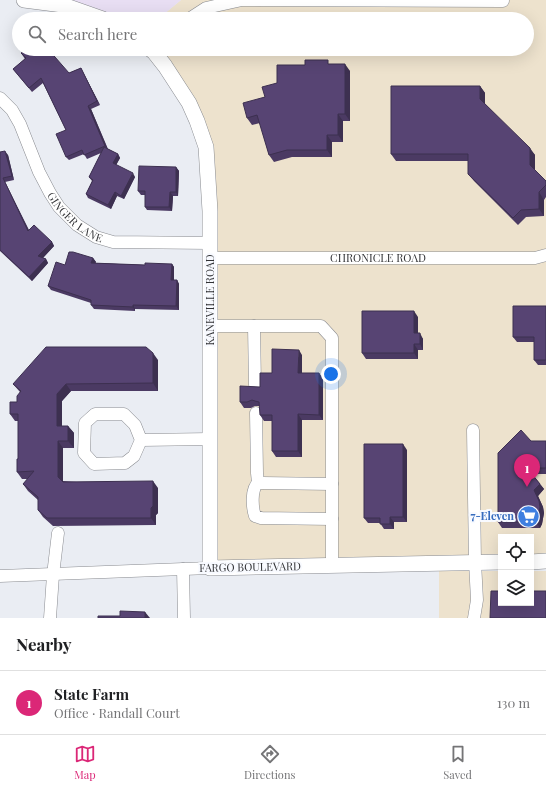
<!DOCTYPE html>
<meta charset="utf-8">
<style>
body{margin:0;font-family:"Playfair Display",serif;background:#f6f6f6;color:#202124}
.controls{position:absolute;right:12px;bottom:12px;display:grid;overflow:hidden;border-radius:0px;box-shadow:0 4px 16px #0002}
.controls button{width:36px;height:36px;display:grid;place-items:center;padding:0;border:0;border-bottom:1px solid #e0e0e0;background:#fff;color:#202124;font:20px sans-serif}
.you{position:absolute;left:331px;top:374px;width:14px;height:14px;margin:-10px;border:3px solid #fff;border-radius:50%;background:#1a73e8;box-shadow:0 0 0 6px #1a73e833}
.badge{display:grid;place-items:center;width:26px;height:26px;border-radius:50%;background:#db2777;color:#fff;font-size:13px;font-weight:700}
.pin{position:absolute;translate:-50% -33px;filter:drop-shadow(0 1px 2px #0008)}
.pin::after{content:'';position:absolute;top:21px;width:14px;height:12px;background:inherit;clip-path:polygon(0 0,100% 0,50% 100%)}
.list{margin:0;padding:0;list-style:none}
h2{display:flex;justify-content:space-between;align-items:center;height:52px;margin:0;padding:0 16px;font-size:17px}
h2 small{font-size:13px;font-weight:400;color:#757577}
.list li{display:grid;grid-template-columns:26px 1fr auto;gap:12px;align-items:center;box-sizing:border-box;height:64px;padding:0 16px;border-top:1px solid #e0e0e0}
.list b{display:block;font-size:15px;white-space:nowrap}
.list p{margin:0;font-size:13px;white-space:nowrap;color:#757577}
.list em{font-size:13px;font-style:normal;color:#757577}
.icon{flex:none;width:22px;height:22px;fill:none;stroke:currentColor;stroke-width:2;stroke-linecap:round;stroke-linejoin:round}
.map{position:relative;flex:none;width:546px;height:618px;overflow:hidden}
.search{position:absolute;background:#fff;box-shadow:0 4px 16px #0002;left:12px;right:12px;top:12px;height:44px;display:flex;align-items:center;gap:10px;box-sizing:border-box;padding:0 14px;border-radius:22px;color:#757577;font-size:15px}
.sheet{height:116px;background:#fff}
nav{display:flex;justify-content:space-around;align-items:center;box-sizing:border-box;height:56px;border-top:1px solid #e0e0e0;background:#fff;font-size:11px;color:#757577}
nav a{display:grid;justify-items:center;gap:2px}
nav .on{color:#db2777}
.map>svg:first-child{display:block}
.commercial{fill:#ede2cd}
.industrial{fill:#e8def3}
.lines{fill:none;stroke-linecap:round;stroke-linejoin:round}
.minor-casing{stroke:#898b90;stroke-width:13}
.major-casing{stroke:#898b90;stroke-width:16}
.minor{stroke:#fff;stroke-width:12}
.major{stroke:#fff;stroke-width:15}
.wall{fill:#4b3a63}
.shaded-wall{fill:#3d3050}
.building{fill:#574473;stroke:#3d3050}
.labels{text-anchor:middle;stroke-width:4;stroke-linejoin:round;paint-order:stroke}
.street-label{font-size:11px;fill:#303134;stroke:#f8faff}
.shop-label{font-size:11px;font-weight:bold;fill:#366cbe;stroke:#f8faff;text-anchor:end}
</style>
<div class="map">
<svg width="546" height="618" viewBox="0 0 546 618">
<rect width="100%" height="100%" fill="#eaedf3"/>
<!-- commercial -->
<g class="commercial">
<polygon points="181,0 546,0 546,559 531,559 531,537 501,537 501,559 215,564 205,128 152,49 527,49 527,19 158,19"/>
<polygon points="439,571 501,571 501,603 531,603 531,571 546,571 546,618 439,618"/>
</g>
<!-- industrial -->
<polygon class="industrial" points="57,0 181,0 158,19 111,19 103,14"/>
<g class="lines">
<defs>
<g id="minor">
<polyline points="189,19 206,8 242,0 503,1"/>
<path id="s1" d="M 0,98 L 12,110 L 20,124 L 39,172 L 50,193 L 59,207 L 77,225 L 96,237 L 113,242 L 210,243"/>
<path id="s2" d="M 210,258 L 535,258 L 546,255"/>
<polyline points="210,326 321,326 332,338 332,565"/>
<polyline points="254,326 255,385"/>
<polyline points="256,413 257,473 258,483"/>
<polygon points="95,414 124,414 135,425 141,440 134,456 125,463 94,464 84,453 85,423"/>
<polyline points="473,430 475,562 477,600 474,618"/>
<polyline points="141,440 210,439"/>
<path d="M 332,484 L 262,483 L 258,483 C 251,489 252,507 255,516 L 261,518 L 332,519"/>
<polyline points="183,569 184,618"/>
<polyline points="0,576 210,568"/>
<polyline points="50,618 53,575 58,533"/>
</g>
<g id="major">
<polyline points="24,0 63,5 103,19"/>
<polyline points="150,49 154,52 165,66 189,103 197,121 206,147 210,211 210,568 501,562"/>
<polyline points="531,562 546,561"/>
</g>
</defs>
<!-- minor casing -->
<use href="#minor" class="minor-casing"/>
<!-- major casing -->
<use href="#major" class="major-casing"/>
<!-- minor -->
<use href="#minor" class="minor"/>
<!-- major -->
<use href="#major" class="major"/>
</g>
<!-- wall -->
<g class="wall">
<polygon points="21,53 69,73 81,68 83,72 100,105 91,109 108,149 118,154 120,158 116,165 135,177 124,199 117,196 111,209 88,198 86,194 92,181 89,177 101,153 87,159 84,154 69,160 66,157 66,130 43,83 32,92 13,69 25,59"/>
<polygon points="330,64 350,71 350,121 343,121 343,142 332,142 332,157 292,157 274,162 269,155 260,123 252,125 247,118 277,83 305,65"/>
<polygon points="480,86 485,93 485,104 535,155 535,170 546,181 546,197 544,200 544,216 526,217 518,225 474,181 468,174 468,161 396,161 391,154"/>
<polygon points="0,152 8,155 14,180 5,182 29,230 52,242 54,246 43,258 46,259 48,263 32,281 0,251"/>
<polygon points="176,167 179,171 178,196 173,196 172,211 147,210 145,207 145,195 141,195 138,191"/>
<polygon points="93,258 96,262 95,263 145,265 172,264 174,267 174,280 177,280 179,284 179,310 135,309 135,311 94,309 91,305 91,303 51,290 48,286 65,265"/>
<polygon points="546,306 546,365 538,365 534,360 534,342 517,342 513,337"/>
<polygon points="418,317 418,333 423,339 423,350 418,350 418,359 366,359 362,353"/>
<polygon points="302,355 302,373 319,373 323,379 323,420 302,420 302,457 276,457 272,451 272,421 264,421 260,415 260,406 255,406 251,408 244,408 240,402 260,387 272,373"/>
<polygon points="158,360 158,391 71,391 62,401 62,426 68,426 74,433 74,448 63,448 63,481 158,488 158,513 156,515 156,525 53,526 43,517 38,510 38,500 28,491 23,484 28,479 22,479 17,472 18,459 18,421 15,421 10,414 17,402 20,392 13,384"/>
<polygon points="531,441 546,441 546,474 532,474 544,489 538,496 543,507 544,513 542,524 540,528 502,528 498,522"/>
<polygon points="407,450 407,522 394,522 394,529 384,529 380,523 368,523 364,518"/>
</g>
<!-- shaded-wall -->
<g class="shaded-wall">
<polygon points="345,64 350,71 350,121 345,114"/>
<polygon points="81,68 83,72 100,105 97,101"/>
<polygon points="480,86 485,93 485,106 480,99"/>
<polygon points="88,106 91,109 108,150 105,146"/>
<polygon points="338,114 343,121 343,142 338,135"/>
<polygon points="327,135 332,142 332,157 327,150"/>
<polygon points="530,148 535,155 535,172 530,165"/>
<polygon points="5,151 8,155 14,180 12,176"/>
<polygon points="118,154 120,158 115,167 113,163"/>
<polygon points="176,167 179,171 178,196 176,192"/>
<polygon points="133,173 135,177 124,199 121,196"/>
<polygon points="3,178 5,182 31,235 28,231"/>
<polygon points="115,192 117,196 111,209 108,205"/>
<polygon points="170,192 173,196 172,211 169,207"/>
<polygon points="539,192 544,200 544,216 539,209"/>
<polygon points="52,242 54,246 41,260 38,256"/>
<polygon points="93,258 96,262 94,266 91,263"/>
<polygon points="46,259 48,263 32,281 29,277"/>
<polygon points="172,264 174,267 174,284 171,280"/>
<polygon points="177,280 179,284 179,310 176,306"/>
<polygon points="133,305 135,309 135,311 133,307"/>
<polygon points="414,311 418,317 418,339 414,333"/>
<polygon points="420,333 423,339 423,350 420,344"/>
<polygon points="414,344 418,350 418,359 414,353"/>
<polygon points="299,350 302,355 302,379 298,373"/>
<polygon points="153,353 158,360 158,391 153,383"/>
<polygon points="319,373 323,379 323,420 319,415"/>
<polygon points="66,384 71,391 62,401 62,433 57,426 57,394"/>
<polygon points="298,414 302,420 302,457 298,451"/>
<polygon points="68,426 74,433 74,448 68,441"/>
<polygon points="58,441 63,448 63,484 58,477"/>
<polygon points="403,444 407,450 407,522 403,517"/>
<polygon points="153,481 158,488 158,513 156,515 156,525 151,518"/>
<polygon points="540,484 544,489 538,496 543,507 544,513 542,524 540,528 536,522 534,490"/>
<polygon points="390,517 394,522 394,529 390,524"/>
<polygon points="145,612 150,618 145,618"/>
</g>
<!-- building -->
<g class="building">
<polygon points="27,49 48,49 69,73 81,68 97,101 88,106 105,146 84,155 82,150 66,157 56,134 66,130 41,78 29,88 13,69 26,58 21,53"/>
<polygon points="305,60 328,60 328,64 345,64 345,114 338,114 338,135 327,135 327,150 287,150 269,155 257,115 247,118 243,103 265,97 262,87 277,83 277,65 305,65"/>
<polygon points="391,86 480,86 480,99 530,148 530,165 546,181 546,185 539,192 539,209 521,210 513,218 468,174 468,154 391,154"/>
<polygon points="104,147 118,154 113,163 133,173 121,196 115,192 108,205 86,194 93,180 89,177"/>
<polygon points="5,151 12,176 3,178 28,231 34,225 52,242 38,256 46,259 29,277 0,250 0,152"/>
<polygon points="139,166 176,167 176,192 170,192 169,207 145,207 145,191 138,191"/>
<polygon points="69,252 73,252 93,258 91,263 145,265 145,263 172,264 171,280 177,280 176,306 133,305 133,307 91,305 91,300 48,286 56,262 65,265"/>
<polygon points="513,306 546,306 546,360 534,360 534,337 513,337"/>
<polygon points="362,311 414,311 414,333 420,333 420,344 414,344 414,353 362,353"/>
<polygon points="46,347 146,347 153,353 153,383 66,384 57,394 57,426 68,426 68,441 58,441 58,477 63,482 153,481 153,506 151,508 151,518 47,518 38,510 38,497 23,484 34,471 17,472 17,459 18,459 18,414 10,414 10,402 17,402 17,396 21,391 13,384"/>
<polygon points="272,349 299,350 298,373 319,373 319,415 298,414 298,451 272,451 272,415 260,415 259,402 255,401 252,400 247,402 240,402 240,386 260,387 260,373 272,373"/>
<polygon points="521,430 531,441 546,441 546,468 527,468 540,484 534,490 539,501 540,507 538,519 536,522 498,522 498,453"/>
<polygon points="364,444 403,444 403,517 390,517 390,524 380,524 380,518 364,518"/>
<polygon points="491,591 501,591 501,603 531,603 531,591 546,591 546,618 490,618"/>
<polygon points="120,611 145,612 145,618 98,618 98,616 120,616"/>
</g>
<!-- icons -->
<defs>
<symbol id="supermarket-disc" viewBox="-11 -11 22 22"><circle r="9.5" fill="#3f7fe0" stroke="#f8faff"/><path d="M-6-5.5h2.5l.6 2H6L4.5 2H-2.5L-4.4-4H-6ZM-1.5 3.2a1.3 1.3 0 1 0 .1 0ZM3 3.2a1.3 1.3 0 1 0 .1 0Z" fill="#fff"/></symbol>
</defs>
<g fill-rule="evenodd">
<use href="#supermarket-disc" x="516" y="504" width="25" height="25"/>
</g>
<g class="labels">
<!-- street labels -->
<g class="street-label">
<text dy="4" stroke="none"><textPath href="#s1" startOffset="144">GINGER LANE</textPath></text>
<text dy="4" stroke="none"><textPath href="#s2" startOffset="168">CHRONICLE ROAD</textPath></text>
<text transform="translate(210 300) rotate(-90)" y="4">KANEVILLE ROAD</text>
<text transform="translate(250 567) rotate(-1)" y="4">FARGO BOULEVARD</text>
</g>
<!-- shop labels -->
<g class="shop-label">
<text x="514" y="520">7-Eleven</text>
</g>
</g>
</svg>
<div class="controls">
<button><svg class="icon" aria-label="locate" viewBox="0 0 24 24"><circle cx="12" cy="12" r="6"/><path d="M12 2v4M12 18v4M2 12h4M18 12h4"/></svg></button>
<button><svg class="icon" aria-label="layers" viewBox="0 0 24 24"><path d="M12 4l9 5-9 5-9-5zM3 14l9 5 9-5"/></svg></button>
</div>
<div class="you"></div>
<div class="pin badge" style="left:527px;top:487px">1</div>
<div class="search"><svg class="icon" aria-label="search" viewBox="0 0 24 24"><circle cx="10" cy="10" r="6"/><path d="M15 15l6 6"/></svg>Search here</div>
</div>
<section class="sheet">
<h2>Nearby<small></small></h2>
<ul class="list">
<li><span class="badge">1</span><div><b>State Farm</b><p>Office · Randall Court</p></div><em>130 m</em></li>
</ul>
</section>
<nav>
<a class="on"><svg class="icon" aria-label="map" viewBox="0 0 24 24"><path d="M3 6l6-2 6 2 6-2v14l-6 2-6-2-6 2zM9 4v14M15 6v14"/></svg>Map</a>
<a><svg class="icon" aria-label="directions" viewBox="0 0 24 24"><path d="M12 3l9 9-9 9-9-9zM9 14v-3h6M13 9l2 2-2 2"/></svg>Directions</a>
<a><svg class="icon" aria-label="saved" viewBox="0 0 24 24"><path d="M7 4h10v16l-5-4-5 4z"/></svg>Saved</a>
</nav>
